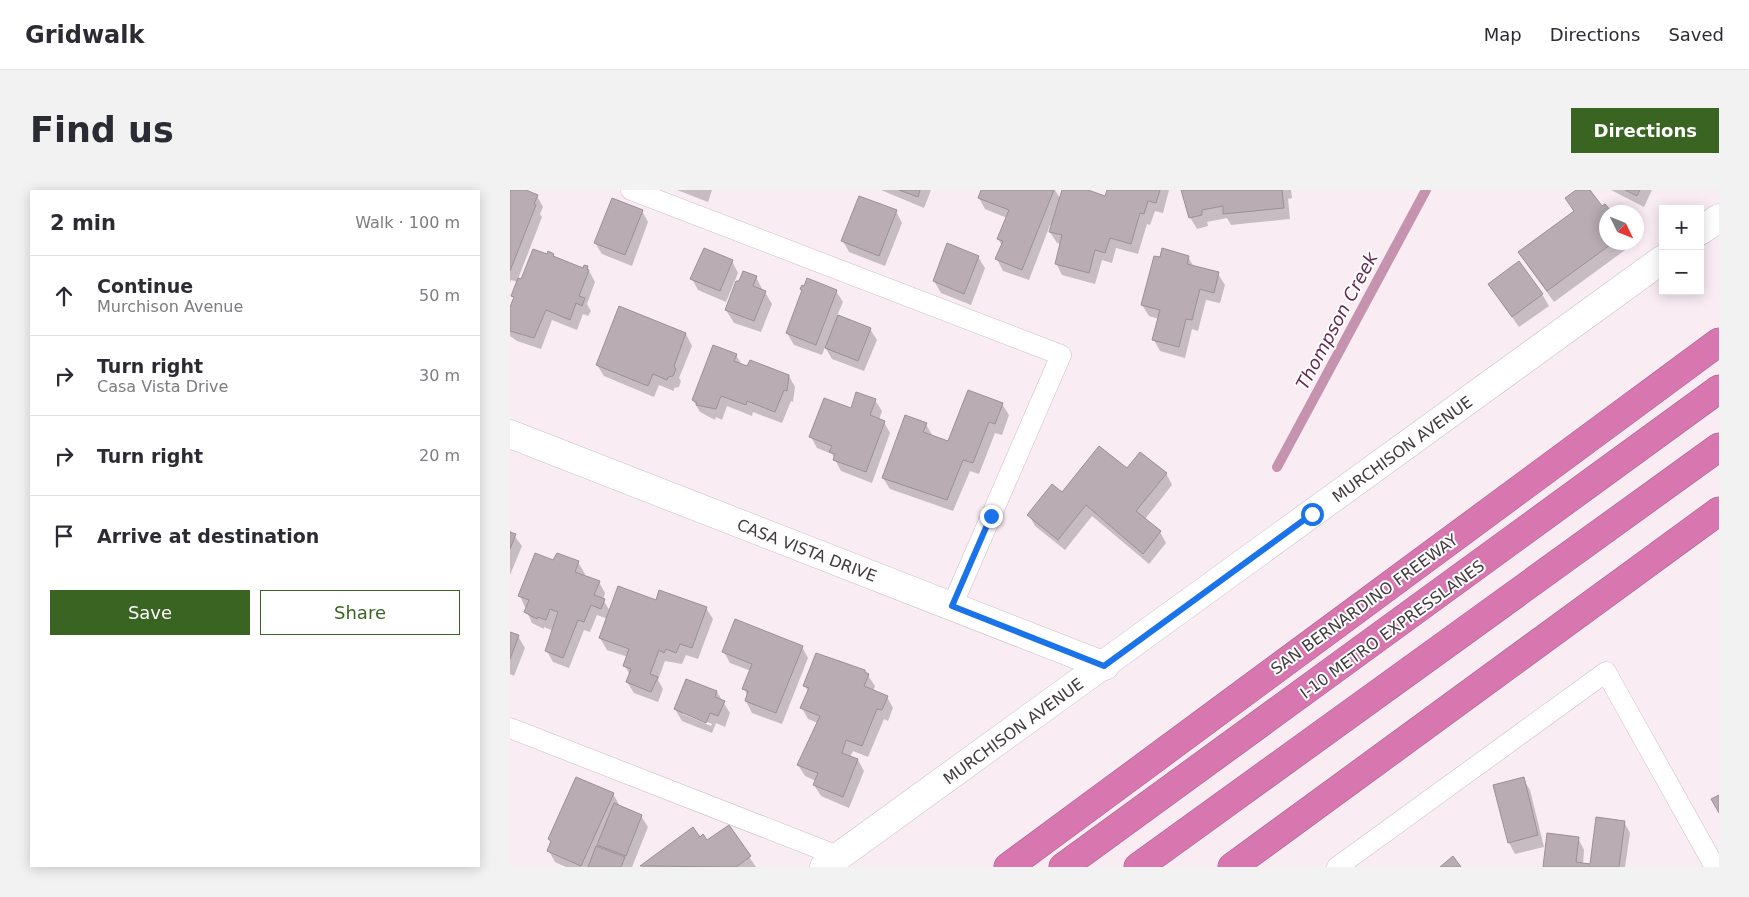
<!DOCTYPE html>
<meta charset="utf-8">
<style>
body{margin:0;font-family:"DejaVu Sans",sans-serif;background:#f2f2f3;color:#2b2b33}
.controls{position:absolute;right:15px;top:15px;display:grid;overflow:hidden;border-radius:0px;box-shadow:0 2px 12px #0003}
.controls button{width:45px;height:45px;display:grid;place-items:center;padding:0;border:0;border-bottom:1px solid #e1e1e2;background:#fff;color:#2b2b33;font:25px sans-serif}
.compass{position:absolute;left:1089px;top:15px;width:45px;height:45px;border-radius:50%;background:#fff;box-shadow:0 2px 12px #0003;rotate:133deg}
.stop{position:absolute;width:15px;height:15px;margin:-11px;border:4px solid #1a73e8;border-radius:50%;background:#fff}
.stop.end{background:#1a73e8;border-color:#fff;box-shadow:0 1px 5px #0008}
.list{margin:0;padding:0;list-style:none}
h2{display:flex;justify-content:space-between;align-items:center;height:65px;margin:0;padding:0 20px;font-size:21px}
h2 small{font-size:16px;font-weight:400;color:#7c7c81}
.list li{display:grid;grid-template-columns:32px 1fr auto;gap:15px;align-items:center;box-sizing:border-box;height:80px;padding:0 20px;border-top:1px solid #e1e1e2}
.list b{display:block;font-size:19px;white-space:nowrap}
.list p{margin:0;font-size:16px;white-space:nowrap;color:#7c7c81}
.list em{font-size:16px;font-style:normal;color:#7c7c81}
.actions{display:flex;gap:10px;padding:15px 20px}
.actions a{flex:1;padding:11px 0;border:1px solid #3a6421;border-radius:0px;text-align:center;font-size:18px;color:#3a6421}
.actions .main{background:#3a6421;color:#fff}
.icon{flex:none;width:28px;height:28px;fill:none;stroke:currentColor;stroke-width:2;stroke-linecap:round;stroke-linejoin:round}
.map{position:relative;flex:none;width:1209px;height:677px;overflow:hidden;border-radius:0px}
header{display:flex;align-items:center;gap:30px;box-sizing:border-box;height:70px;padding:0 25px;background:#fff;border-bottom:1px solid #e1e1e2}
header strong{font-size:24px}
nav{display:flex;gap:28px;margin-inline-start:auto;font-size:18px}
.intro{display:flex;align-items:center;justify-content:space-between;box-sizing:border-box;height:120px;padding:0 30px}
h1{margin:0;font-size:35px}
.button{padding:12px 22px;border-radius:0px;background:#3a6421;color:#fff;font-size:18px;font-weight:700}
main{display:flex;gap:30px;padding:0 30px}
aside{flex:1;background:#fff;border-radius:0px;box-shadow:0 2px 12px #0003}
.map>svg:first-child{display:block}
.shadow{fill:#0003;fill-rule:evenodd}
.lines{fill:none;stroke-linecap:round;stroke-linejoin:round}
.stream{stroke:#c593ae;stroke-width:10}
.building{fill:#b9acb3;stroke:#9c9096}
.service-casing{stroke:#cbbec4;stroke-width:21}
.minor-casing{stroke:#cbbec4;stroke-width:29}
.motorway-casing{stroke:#a36287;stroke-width:29}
.service{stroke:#fff;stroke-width:20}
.minor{stroke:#fff;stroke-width:28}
.motorway{stroke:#d877af;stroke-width:28}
.route{stroke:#1a73e8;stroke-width:6}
.labels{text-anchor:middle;stroke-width:4;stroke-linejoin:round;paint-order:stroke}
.street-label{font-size:16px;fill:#413b3e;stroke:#fff}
.water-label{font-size:18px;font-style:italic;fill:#66294d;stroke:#fff}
</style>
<header>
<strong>Gridwalk</strong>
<nav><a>Map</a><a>Directions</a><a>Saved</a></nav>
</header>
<div class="intro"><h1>Find us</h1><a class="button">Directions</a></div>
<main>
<aside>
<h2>2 min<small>Walk · 100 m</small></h2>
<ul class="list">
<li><svg class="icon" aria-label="ahead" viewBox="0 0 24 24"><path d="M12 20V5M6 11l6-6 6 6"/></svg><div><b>Continue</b><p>Murchison Avenue</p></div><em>50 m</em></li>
<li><svg class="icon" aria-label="right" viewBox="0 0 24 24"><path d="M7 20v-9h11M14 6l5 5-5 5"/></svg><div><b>Turn right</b><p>Casa Vista Drive</p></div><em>30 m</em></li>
<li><svg class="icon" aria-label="right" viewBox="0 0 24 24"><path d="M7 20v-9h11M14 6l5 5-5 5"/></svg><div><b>Turn right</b></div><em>20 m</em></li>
<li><svg class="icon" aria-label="arrive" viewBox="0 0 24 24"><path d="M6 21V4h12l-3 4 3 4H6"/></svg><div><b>Arrive at destination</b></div></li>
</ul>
<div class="actions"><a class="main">Save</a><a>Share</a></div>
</aside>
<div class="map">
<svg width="1209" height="677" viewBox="0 0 1209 677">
<rect width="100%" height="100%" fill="#f9ecf3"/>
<!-- shadow -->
<g class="shadow">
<polygon points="0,0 13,0 27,6 33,17 30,24 32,27 8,89 11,91 37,66 43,65 45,68 74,80 77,77 85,92 77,114 81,121 78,126 73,124 67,140 42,130 31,159 7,151 0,146 0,120 8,92 1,90 0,93"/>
<polygon points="167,0 202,0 198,12"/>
<polygon points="371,0 421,0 414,18"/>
<polygon points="472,0 545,0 551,10 554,0 573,0 596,7 598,0 659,0 653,23 645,21 640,35 637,34 628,64 606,58 602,73 592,70 585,94 552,85 546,73 551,54 547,53 540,42 542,36 540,35 519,90 493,81 487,69 492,56 488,49 497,28 475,19 469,8"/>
<polygon points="672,0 781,0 782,8 778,9 780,29 721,35 717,28 697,32 698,36 687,39 677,22"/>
<polygon points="1068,0 1079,0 1092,17 1095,15 1100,22 1096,22 1096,52 1120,52 1122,55 1044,112 1016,73 1065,22 1056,8"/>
<polygon points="1101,0 1142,0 1134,17"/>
<polygon points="132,21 138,32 122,76 92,64 85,53"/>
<polygon points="386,21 392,33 375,76 339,62 333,51"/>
<polygon points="468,67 475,78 461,115 431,103 424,91"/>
<polygon points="678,67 684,77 708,84 715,95 710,113 696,110 688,141 682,139 675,168 650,161 644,150 649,129 639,126 632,115"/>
<polygon points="222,71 228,83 216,112 188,100 182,89"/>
<polygon points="246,87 252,99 251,101 255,102 262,114 251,142 224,133 216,120 229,93"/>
<polygon points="979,94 1032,104 1039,116 1009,137"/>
<polygon points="295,98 326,101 333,112 327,126 360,139 367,150 354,181 322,169 315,157 312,165 284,155 277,143 293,102 291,99"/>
<polygon points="176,144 182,156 169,188 171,191 169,197 164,198 164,201 149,195 144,207 94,186 87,175"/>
<polygon points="226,165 232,175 279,186 285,197 283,212 281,211 272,233 243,222 242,226 217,216 212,230 206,227 205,230 190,222 183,210"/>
<polygon points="365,210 372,221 369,230 374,232 380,243 362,293 331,281 322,264 307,258 301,247 341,220"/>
<polygon points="492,214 499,225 492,245 485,243 469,284 460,281 443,321 380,299 373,288 416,234 422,245 439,253"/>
<polygon points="656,283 662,295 635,329 650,342 656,353 639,374 582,326 555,360 525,336 519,325 552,304"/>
<polygon points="0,340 12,356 0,385"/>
<polygon points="44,372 68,372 75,384 74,386 89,392 95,403 93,410 100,421 147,412 196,418 203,429 188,469 176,465 172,474 155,471 148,490 153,499 148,512 124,503 117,492 120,485 115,476 118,467 97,460 90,448 98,429 87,425 80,442 74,440 59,478 43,472 37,461 43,441 34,437 34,439 22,433 10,406"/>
<polygon points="0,443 8,446 15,458 4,486 0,484"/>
<polygon points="292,457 298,468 272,534 242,523 236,511 238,506 234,499 241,481 220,473 214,462"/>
<polygon points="328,470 355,481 365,496 363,501 377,507 383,518 378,531 374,529 358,567 343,561 340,567 348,570 354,581 339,618 311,606 304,595 306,591 295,586 288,575 308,533 298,529 292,518 298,502 295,496"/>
<path d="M 207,502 L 220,523 L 215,537 L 206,533 L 202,543 L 172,531 L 165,519 ZM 173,522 L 202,534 L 201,536 L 173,524 Z"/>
<polygon points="67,588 103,604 110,616 131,626 138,637 122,677 56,677 45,672 39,661 42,653 40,649"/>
<polygon points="1013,589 1020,600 1034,657 1005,664 999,653"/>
<polygon points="1114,632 1120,643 1115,677 1034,677 1068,648 1074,660 1073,674 1081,676"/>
<polygon points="218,636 246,677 131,677 183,639 189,648 197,651"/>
</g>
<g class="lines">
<!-- stream -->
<polyline class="stream" points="767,277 916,0"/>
</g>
<!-- building -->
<g class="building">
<polygon points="0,0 16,0 28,5 24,14 26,15 0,81"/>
<polygon points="389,0 410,0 408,7"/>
<polygon points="471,0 544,0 512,80 485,69 493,51 487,49 499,20 468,8"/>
<polygon points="552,0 578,0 595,6 597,0 650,0 646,13 638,11 634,24 630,23 621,54 600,48 595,63 585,60 579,83 545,74 552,45 539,42"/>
<polygon points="671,0 772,0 774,18 713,24 713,16 692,20 692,25 679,28"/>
<polygon points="1066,0 1080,0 1092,16 1095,14 1102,22 1096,22 1096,52 1104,52 1037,101 1008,62 1064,21 1055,8"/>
<polygon points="1115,0 1130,0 1127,6"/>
<polygon points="349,6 387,20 369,66 331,51"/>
<polygon points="102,8 133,20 115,65 84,53"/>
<polygon points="437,53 469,66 454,104 423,91"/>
<polygon points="194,58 223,70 210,101 180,89"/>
<polygon points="652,58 679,66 677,74 709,82 704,103 690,99 682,130 676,129 669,157 642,150 650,120 631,115 644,66 650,67"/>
<polygon points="23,59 37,64 38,61 44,64 43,66 73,78 74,75 78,76 77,79 79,80 69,106 75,108 72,116 66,113 60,130 36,120 24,148 0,141 0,117 4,107 1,106 8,88 11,89"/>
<polygon points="1009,71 1033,104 1002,127 978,94"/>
<polygon points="233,81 247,86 243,96 256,101 244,131 215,120 226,91 229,91"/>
<polygon points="297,88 327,100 306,155 276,143 292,100 290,99 292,95 294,96"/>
<polygon points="109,116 176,143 164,176 166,179 163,186 158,187 157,190 143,184 138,196 86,175"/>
<polygon points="328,125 361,138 348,171 315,158"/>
<polygon points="203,155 227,164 224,171 237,176 240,170 279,185 277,201 274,200 265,222 237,211 236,215 211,206 206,219 186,215 187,213 182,210"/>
<polygon points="458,200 493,213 485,234 479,232 463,273 453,270 437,310 372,288 395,225 417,233 413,242 438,251"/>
<polygon points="346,202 366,209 360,225 375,231 356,282 323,270 325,264 319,262 322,256 299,247 314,208 341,218"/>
<polygon points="589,256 617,278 630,262 657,283 626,321 651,341 633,364 576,315 548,350 517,325 542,294 552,302"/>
<polygon points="0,342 6,344 0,359"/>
<polygon points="25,363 43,370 47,363 69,371 65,382 90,391 84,405 95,409 91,419 81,415 74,432 68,430 53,468 35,461 48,422 40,419 36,430 28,427 27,429 14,422 19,410 8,406"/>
<polygon points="108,396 146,410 149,400 197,417 182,458 170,454 166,463 156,459 154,463 149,460 140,484 148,487 141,502 116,492 121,479 113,476 119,459 89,448"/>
<polygon points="225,429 293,456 266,523 235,511 238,501 232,499 242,474 212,462"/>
<polygon points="0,442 9,445 0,469"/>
<polygon points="306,463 355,480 355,482 359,484 354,496 378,506 372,520 367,519 352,556 336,550 332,563 348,569 333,607 303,595 308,583 287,575 310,526 290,518 299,498 293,496"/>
<polygon points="176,489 207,501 205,507 215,511 208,526 200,523 196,533 164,519"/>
<polygon points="66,587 104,603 71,676 37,661 41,651 38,649"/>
<polygon points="1014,587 1028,645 998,653 983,595"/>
<polygon points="1209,605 1209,623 1201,609"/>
<polygon points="104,613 132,625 116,666 87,655"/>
<polygon points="1086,627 1115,631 1109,677 1033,677 1037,643 1069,647 1066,672 1080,674"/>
<polygon points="219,635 241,666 226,677 130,676 183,637 190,647 193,644 197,650"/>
<polygon points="86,656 115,667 111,677 78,677"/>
<polygon points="943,666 951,677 930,677"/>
</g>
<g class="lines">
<defs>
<g id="service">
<polyline points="121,0 551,165 442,416"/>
<polyline points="0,538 328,666"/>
<polyline points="827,677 1096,482 1205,677"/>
</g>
<g id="minor">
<polyline points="1190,41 1209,28"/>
<polyline points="0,244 595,476"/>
<polyline points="314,677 1153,69"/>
</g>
<g id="motorway">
<polyline points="498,677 1209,152"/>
<polyline points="553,677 1209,199"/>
<polyline points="628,677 1209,257"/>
<polyline points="722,677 1209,321"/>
</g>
</defs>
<!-- service casing -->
<use href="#service" class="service-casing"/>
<!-- minor casing -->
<use href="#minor" class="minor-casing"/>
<!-- motorway casing -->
<use href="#motorway" class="motorway-casing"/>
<!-- service -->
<use href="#service" class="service"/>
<!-- minor -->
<use href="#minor" class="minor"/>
<!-- motorway -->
<use href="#motorway" class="motorway"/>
</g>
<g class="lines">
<!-- route -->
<polyline class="route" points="481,326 442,416 594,476 802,324"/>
</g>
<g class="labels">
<!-- street labels -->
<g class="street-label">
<text transform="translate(892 259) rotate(-36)" y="6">MURCHISON AVENUE</text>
<text transform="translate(297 360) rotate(21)" y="6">CASA VISTA DRIVE</text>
<text transform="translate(854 414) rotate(-36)" y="6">SAN BERNARDINO FREEWAY</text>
<text transform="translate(882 439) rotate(-36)" y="6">I-10 METRO EXPRESSLANES</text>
<text transform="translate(503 541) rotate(-36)" y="6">MURCHISON AVENUE</text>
</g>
<!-- water labels -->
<g class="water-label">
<text transform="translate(827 131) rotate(-62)" y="6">Thompson Creek</text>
</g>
</g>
</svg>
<div class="controls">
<button>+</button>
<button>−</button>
</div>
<svg class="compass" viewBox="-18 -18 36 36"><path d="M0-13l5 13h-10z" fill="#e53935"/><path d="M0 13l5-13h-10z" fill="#7c7c81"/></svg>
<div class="stop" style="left:802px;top:324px"></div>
<div class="stop end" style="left:481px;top:326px"></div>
</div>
</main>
